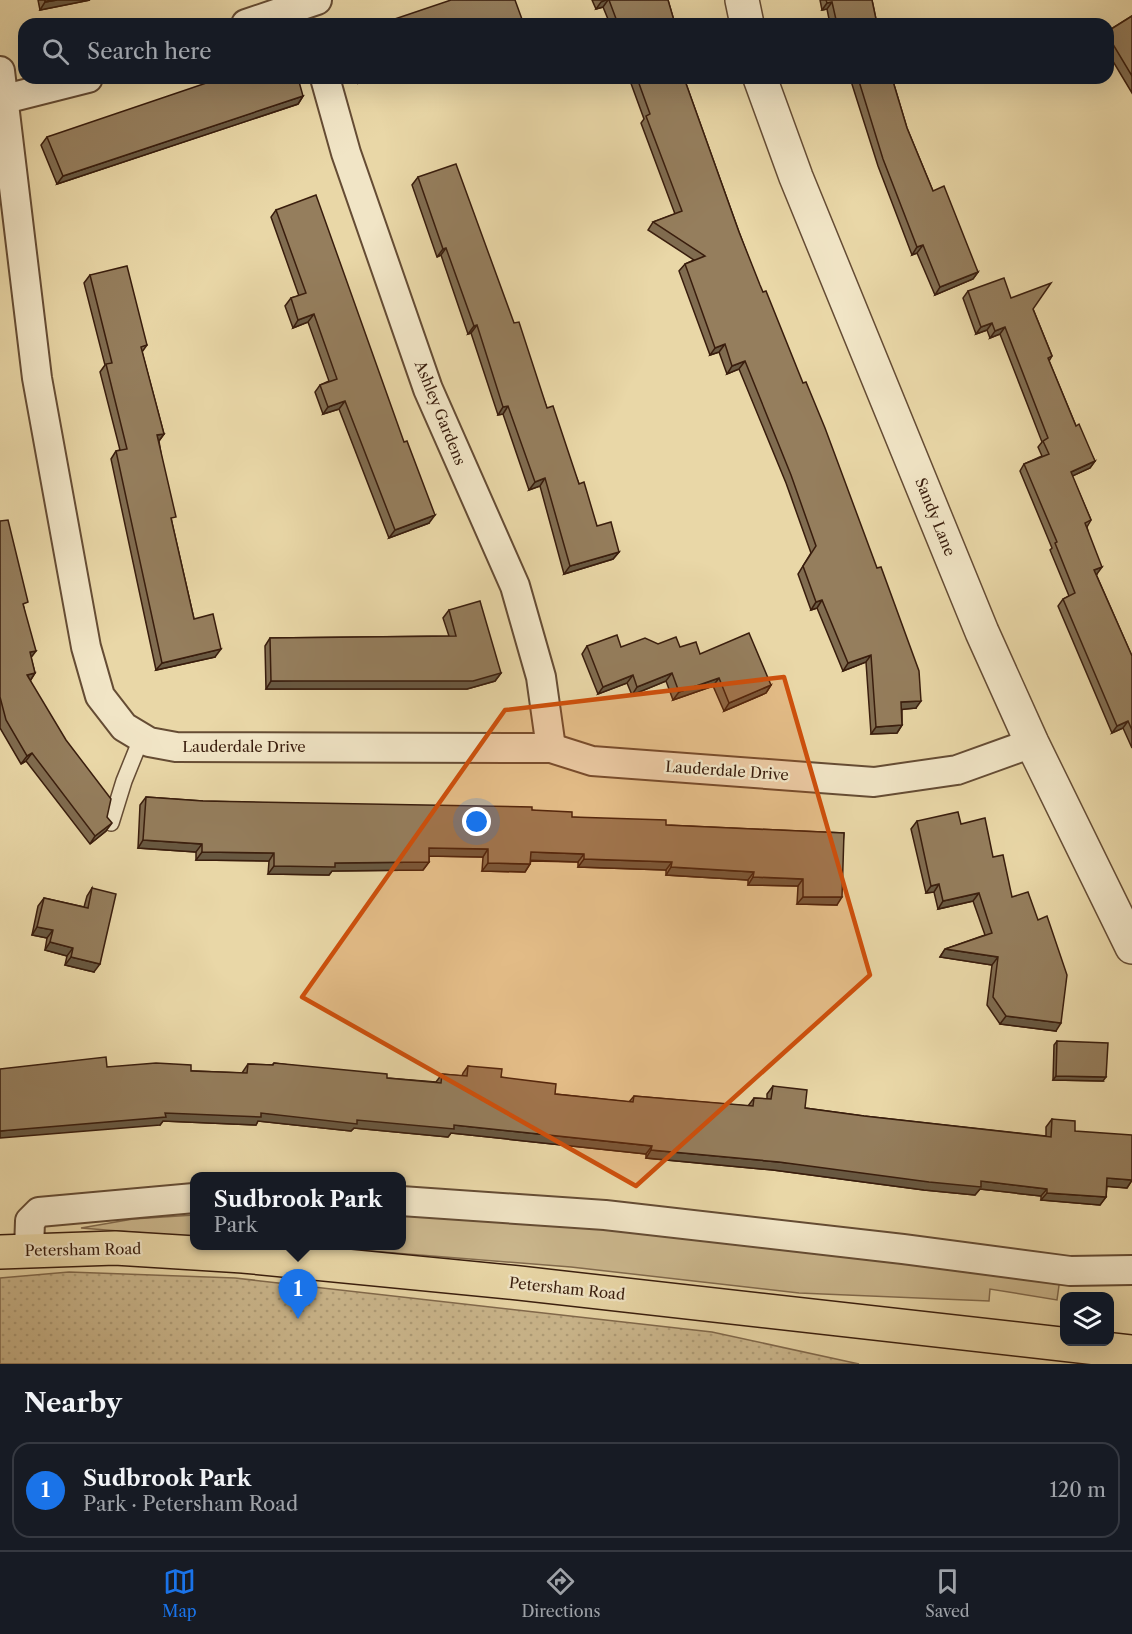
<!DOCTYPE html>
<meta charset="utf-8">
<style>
body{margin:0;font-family:"Libre Caslon Text",serif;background:#20242c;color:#f1f3f6}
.controls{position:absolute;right:18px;bottom:18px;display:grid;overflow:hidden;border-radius:12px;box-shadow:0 6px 24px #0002}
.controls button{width:54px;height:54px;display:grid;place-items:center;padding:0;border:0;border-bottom:2px solid #363941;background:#171b24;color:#f1f3f6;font:30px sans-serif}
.you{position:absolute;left:477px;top:822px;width:21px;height:21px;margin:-15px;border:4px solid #fff;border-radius:50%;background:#1a73e8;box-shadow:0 0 0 9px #1a73e833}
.badge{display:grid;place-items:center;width:39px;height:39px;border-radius:50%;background:#1a73e8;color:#fff;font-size:20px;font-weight:700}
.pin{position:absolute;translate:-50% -50px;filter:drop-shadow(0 2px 3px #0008)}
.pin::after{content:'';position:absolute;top:32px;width:21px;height:18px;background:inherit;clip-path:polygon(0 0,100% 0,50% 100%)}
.popup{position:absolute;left:190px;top:1172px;width:216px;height:78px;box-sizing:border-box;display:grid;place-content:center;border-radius:12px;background:#171b24;filter:drop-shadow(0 2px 4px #0005);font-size:20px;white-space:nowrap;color:#9ea1a6}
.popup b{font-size:22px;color:#f1f3f6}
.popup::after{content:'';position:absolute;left:50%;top:100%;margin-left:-12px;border:12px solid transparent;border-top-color:#171b24}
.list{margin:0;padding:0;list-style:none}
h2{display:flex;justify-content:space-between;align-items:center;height:78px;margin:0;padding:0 24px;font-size:26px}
h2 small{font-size:20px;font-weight:400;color:#9ea1a6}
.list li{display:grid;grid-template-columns:39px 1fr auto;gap:18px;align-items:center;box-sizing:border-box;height:96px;margin:0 12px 12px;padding:0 12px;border:2px solid #363941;border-radius:18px}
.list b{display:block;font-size:22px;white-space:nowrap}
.list p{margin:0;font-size:20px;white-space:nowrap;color:#9ea1a6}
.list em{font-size:20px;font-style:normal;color:#9ea1a6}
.icon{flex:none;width:33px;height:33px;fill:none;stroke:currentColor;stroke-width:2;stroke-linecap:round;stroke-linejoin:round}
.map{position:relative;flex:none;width:1132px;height:1364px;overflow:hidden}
.search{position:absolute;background:#171b24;box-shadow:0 6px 24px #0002;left:18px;right:18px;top:18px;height:66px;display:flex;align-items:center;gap:15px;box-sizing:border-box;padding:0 21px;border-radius:18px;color:#9ea1a6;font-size:22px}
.sheet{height:186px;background:#171b24}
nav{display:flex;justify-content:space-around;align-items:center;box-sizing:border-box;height:84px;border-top:2px solid #363941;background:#171b24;font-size:16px;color:#9ea1a6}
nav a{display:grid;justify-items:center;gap:3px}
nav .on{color:#1a73e8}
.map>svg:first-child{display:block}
.green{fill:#cbb78d;stroke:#826a4d;stroke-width:1.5}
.park{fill:url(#park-dots);stroke:#826a4d;stroke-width:1.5}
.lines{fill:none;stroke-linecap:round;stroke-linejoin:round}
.service-casing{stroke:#654c34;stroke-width:18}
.minor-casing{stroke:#654c34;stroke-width:32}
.tertiary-casing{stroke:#654c34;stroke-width:36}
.primary-casing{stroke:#391d0d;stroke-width:36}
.service{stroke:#f1e5c6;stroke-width:15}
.minor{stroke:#f1e5c6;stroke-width:28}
.tertiary{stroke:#f1e5c6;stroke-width:33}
.primary{stroke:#e9d7a7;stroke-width:33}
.wall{fill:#806c50;stroke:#391d0d;stroke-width:1.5}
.shaded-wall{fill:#685841;stroke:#391d0d;stroke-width:1.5}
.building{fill:#957e5d;stroke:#391d0d;stroke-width:1.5}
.marked{fill:#ce500c;fill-opacity:0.2;stroke:#ce500c;stroke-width:4.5;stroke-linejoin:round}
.labels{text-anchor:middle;stroke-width:4.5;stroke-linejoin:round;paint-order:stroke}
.street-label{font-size:15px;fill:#391d0d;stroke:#f1e5c6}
</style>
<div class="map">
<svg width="1132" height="1364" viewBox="0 0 1132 1364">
<defs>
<pattern id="park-dots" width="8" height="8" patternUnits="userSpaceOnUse" patternTransform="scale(1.5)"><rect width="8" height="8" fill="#cbb78d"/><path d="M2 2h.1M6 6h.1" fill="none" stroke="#af9d78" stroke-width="1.8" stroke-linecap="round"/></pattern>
</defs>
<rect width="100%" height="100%" fill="#e9d7a7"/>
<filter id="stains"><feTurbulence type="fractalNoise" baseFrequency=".00333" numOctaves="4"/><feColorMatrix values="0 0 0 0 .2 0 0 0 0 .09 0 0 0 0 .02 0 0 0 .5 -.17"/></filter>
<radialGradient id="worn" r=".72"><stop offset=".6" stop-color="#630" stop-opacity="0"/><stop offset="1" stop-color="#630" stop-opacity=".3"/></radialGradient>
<!-- green -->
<g class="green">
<polygon points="402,1212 466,1215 1060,1278 1057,1300 990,1289 989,1301 799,1293 571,1267 308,1246 401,1246"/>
<polygon points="194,1215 194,1237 81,1228 133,1219"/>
</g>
<!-- park -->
<polygon class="park" points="69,1272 235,1278 712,1332 859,1364 0,1364 0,1278"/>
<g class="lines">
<defs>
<polyline id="service" points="111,823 124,781 141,739"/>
<g id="minor">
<polyline points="246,24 317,0"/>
<polyline points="0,71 37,378 86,647 100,696 124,727 149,742 176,747 551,748 592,761 874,782 957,770 1032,743"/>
<polyline points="325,78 346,153 428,389 515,586 541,677 551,748"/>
<polyline points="5,99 88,78"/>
<polyline points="401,1201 605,1215 903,1249 1070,1271 1132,1270"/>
<polyline points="29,1250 30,1221 39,1212 194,1198"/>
</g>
<g id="tertiary">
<polyline points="742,0 747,24"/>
<polyline points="760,78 796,177 982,632 1032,743 1132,947"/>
</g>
<polyline id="primary" points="0,1252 115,1248 243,1256 519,1283 1132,1352"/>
</defs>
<!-- service casing -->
<use href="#service" class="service-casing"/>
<!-- minor casing -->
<use href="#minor" class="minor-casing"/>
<!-- tertiary casing -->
<use href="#tertiary" class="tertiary-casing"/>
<!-- primary casing -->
<use href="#primary" class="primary-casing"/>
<!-- service -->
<use href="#service" class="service"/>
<!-- minor -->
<use href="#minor" class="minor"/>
<!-- tertiary -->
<use href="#tertiary" class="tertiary"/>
<!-- primary -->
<use href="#primary" class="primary"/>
</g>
<!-- wall -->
<g class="wall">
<polygon points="38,0 90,0 40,10"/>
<polygon points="592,0 668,0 675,24 610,24 603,7 596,9"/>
<polygon points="820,0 872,0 877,24 830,24 827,9 822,10"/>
<polygon points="1132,16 1132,93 1108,53 1108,31"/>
<polygon points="358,78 374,78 359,83"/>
<polygon points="629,78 684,78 739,232 916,708 902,709 902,725 897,733 871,734 866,662 843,671 817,608 811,610 798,574 811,553 786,483 739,369 727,374 719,352 710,355 679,271 685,264 694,260 648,230 653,222 675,214 641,123 644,119"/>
<polygon points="850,78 892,78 907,128 933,191 978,272 973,279 935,295 917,253 912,255 878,166"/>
<polygon points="303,96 298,104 57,184 41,145 47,137"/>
<polygon points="418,177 514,323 547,408 597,526 619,552 613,559 564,574 540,486 529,490 503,414 498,415 471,333 468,334 441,255 437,257 412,185"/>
<polygon points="276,210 429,523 389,538 339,409 323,414 315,392 320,385 329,381 308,322 293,328 285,306 291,298 299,296 271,217"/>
<polygon points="90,275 147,345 142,352 164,434 159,441 172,523 194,619 215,657 156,670 111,459 116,451 120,450 100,372 105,365 84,283"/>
<polygon points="968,291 1011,298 1033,309 1052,356 1049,361 1076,426 1095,461 1090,468 1072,476 1091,520 1087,527 1097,574 1096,574 1132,656 1132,748 1123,728 1112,733 1058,606 1063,599 1069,596 1050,550 1052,548 1020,471 1024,464 1042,456 1038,447 1042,442 1000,334 990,338 987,330 976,334 963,298"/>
<polygon points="0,521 24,608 31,658 35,673 30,681 107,817 106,831 90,844 26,761 21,764 0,728"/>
<polygon points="449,610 501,673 495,681 467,689 266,689 265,646 270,638 449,636 443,618"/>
<polygon points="658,644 700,654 771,685 766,693 724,711 713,686 673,700 666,681 632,695 627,683 598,694 582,654 587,646 621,647"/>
<polygon points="146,797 203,801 532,810 572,817 666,825 844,833 837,905 797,904 798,886 748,885 748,880 666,875 666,870 578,867 578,862 531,861 530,864 525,872 482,871 483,857 429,856 429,862 423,870 332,871 329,875 268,874 269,861 196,860 196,852 138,848 140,805"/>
<polygon points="917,821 961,824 993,857 1012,897 1056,1031 1000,1024 987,1005 992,965 940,957 945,949 985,935 973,901 938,909 934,892 926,893 911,829"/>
<polygon points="92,888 94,972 65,965 67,956 45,950 47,938 32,935 38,906 44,898 84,907 87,896"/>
<polygon points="1057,1041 1103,1081 1053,1080 1054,1045"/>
<polygon points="274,1063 387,1078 436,1082 442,1074 462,1076 463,1073 468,1066 501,1077 555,1094 629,1102 634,1096 748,1106 754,1098 767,1099 767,1094 773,1086 805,1108 864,1116 1046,1136 1046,1127 1052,1119 1075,1131 1132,1180 1127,1188 1107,1186 1106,1197 1100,1205 1041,1200 1041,1196 980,1189 975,1195 924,1190 773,1170 646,1158 646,1154 451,1133 448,1137 354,1128 351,1131 258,1121 256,1125 163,1121 160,1125 107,1067 242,1073 248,1064 272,1065"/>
</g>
<!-- shaded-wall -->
<g class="shaded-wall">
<polygon points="57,0 90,0 40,10 45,2"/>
<polygon points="606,0 608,0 603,7 596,9 601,2"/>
<polygon points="832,2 827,9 822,10 827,3"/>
<polygon points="363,78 374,78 359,83"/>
<polygon points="303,96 298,104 57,184 63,176"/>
<polygon points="923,245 917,253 912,255 917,247"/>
<polygon points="446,248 441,255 437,257 443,249"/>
<polygon points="978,272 973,279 935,295 940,287"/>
<polygon points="314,314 308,322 293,328 298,320"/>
<polygon points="992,323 987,330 976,334 981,327"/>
<polygon points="477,325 471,333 468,334 474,326"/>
<polygon points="1005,327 1000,334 990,338 995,331"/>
<polygon points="725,344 719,352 710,355 715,348"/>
<polygon points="745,361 739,369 727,374 732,366"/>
<polygon points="345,401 339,409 323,414 328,407"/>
<polygon points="508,406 503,414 498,415 503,407"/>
<polygon points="164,434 158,442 157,435"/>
<polygon points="1095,461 1090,468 1066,479 1071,472"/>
<polygon points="545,478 540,486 529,490 535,482"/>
<polygon points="435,515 429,523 389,538 395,530"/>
<polygon points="619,552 613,559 564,574 570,566"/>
<polygon points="1102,567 1097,574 1089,577 1094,570"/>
<polygon points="822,600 817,608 811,610 816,602"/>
<polygon points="221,649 215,657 156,670 162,663"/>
<polygon points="36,651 30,659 30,652"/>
<polygon points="871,655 866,662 843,671 848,663"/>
<polygon points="35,673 30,681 27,675"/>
<polygon points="501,673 495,681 467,689 266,689 271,681"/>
<polygon points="672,673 666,681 632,695 637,687"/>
<polygon points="633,675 627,683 598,694 603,687"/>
<polygon points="719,678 713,686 673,700 679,692"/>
<polygon points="771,685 766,693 724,711 729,703"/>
<polygon points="921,701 916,708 896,710 901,702"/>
<polygon points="1128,721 1123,728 1112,733 1117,726"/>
<polygon points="902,725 897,733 871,734 876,727"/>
<polygon points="32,753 26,761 21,764 27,756"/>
<polygon points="112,823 106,831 90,844 95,836"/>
<polygon points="143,840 202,844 196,852 138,848"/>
<polygon points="429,848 488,849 483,857 424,856"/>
<polygon points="202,852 274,853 269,861 196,860"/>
<polygon points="531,852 584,854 578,862 525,860"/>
<polygon points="584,859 672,862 666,870 578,867"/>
<polygon points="429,862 423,870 332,871 329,875 268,874 274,866 335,863"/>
<polygon points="488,863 530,864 525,872 482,871"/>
<polygon points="671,867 754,872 748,880 666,875"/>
<polygon points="753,877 803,879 798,886 748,885"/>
<polygon points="939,884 934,892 926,893 931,886"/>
<polygon points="979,893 973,901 938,909 943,901"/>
<polygon points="803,897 842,897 837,905 797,904"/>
<polygon points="37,927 53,930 47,938 32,935"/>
<polygon points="50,942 73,948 67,956 45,950"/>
<polygon points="945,949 998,957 992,965 940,957"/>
<polygon points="71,957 100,964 94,972 65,965"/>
<polygon points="1006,1016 1061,1023 1056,1031 1000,1024"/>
<polygon points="1056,1076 1106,1077 1103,1081 1053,1080"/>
<polygon points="165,1113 261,1113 454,1125 652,1146 646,1154 451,1133 448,1137 354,1128 351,1131 258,1121 256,1125 163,1121 160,1125 0,1138 0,1131"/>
<polygon points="651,1150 981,1181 1047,1189 1041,1196 980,1189 975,1195 924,1190 773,1170 646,1158"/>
<polygon points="1107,1178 1132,1180 1127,1188 1102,1186"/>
<polygon points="1047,1193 1106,1197 1100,1205 1041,1200"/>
</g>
<!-- building -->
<g class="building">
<polygon points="45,0 57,0 45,2"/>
<polygon points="451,0 515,0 523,22 515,24 380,24"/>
<polygon points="609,0 668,0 675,24 618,24"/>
<polygon points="826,0 872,0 877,24 837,24 832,2 827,3"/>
<polygon points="1132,16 1132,76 1108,36 1108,31"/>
<polygon points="221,78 298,78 303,96 63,176 47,137"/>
<polygon points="637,78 684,78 739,232 760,285 763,292 766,291 803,383 806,382 825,428 877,568 881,567 919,671 921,701 901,702 902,725 876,727 871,655 848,663 822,600 816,602 803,566 816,546 791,475 745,361 732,366 725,344 715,348 685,264 705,256 653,222 682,211 646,116 650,114"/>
<polygon points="858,78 892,78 907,128 933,191 944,186 978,272 940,287 923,245 917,247 883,159"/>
<polygon points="456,164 514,323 519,322 547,408 553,406 579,484 584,482 597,526 611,522 619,552 570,566 545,478 535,482 508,406 503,407 477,325 474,326 446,248 443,249 418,177"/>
<polygon points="316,195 404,442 407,441 435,515 395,530 345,401 328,407 320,385 337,379 314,314 298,320 291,298 306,293 276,210"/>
<polygon points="127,266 147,345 141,347 164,434 157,435 176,517 171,518 194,619 213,614 221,649 162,663 116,451 127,449 106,364 112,363 90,275"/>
<polygon points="1004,278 1011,298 1051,283 1033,309 1052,356 1048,358 1076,426 1079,424 1095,461 1071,472 1091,520 1085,523 1102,567 1094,570 1132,656 1132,730 1128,721 1117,726 1063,599 1075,593 1055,543 1057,542 1024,464 1049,454 1043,441 1048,438 1005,327 995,331 992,323 981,327 968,291"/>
<polygon points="8,520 28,602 23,604 36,651 30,652 35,673 27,675 66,740 111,799 107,817 112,823 95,836 32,753 27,756 6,720 0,697 0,521"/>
<polygon points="480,601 501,673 473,681 271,681 270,638 456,636 449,610"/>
<polygon points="749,633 771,685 729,703 719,678 679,692 672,673 637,687 633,675 603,687 587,646 617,635 621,647 645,638 658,644 676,637 680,647 696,642 700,654"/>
<polygon points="146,797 203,801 532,807 532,810 572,812 572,817 666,820 666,825 844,833 842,897 803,897 803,879 753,877 754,872 671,867 672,862 584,859 584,854 531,852 530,864 488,863 488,849 429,848 429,862 335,863 335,867 274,866 274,853 202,852 202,844 143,840"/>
<polygon points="958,812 961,824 985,818 993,857 1003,855 1012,897 1028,892 1038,920 1047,916 1067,975 1061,1023 1006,1016 993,997 998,957 945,949 992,933 979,893 943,901 939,884 931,886 917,821"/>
<polygon points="92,888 116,894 100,964 71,957 73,948 50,942 53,930 37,927 44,898 88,908"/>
<polygon points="1057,1041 1108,1043 1106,1077 1056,1076"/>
<polygon points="106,1057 107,1067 156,1063 191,1065 191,1071 247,1073 248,1064 273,1065 274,1063 387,1074 387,1078 441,1083 442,1074 467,1076 468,1066 502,1069 501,1077 556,1084 555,1094 633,1102 634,1096 753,1106 754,1098 771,1099 773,1086 807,1090 805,1108 864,1116 1051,1137 1052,1119 1075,1121 1075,1131 1132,1135 1132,1180 1107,1178 1106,1197 1047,1193 1047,1189 981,1181 981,1187 929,1182 779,1162 651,1150 652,1146 454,1125 454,1129 357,1120 357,1124 261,1113 261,1117 165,1113 166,1117 0,1131 0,1069"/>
</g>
<!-- marked area -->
<path class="marked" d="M 784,677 L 870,975 L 636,1186 L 302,997 L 505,710 Z"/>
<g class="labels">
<!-- street labels -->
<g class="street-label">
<text transform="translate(440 413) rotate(68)" y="5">Ashley Gardens</text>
<text transform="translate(935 517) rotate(68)" y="5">Sandy Lane</text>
<text x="244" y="752">Lauderdale Drive</text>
<text transform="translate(727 771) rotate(4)" y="5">Lauderdale Drive</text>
<text transform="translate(83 1250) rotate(-1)" y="5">Petersham Road</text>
<text transform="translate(567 1289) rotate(6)" y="5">Petersham Road</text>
</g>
</g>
<rect width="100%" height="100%" filter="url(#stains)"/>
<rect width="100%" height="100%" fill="url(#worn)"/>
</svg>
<div class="controls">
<button><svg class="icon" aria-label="layers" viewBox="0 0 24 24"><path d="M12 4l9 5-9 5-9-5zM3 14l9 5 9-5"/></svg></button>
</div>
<div class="you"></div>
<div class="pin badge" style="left:298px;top:1319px">1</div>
<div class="popup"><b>Sudbrook Park</b>Park</div>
<div class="search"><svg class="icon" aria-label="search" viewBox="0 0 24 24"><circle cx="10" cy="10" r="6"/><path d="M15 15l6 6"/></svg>Search here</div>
</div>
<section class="sheet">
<h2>Nearby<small></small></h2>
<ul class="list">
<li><span class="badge">1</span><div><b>Sudbrook Park</b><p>Park · Petersham Road</p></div><em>120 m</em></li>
</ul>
</section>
<nav>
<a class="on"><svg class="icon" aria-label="map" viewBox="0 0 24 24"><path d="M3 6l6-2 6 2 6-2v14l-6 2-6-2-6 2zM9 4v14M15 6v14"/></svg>Map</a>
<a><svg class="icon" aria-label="directions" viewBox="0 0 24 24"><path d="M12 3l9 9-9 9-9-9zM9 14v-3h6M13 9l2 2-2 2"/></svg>Directions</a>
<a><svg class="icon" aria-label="saved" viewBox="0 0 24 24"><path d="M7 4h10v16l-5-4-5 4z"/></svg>Saved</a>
</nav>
